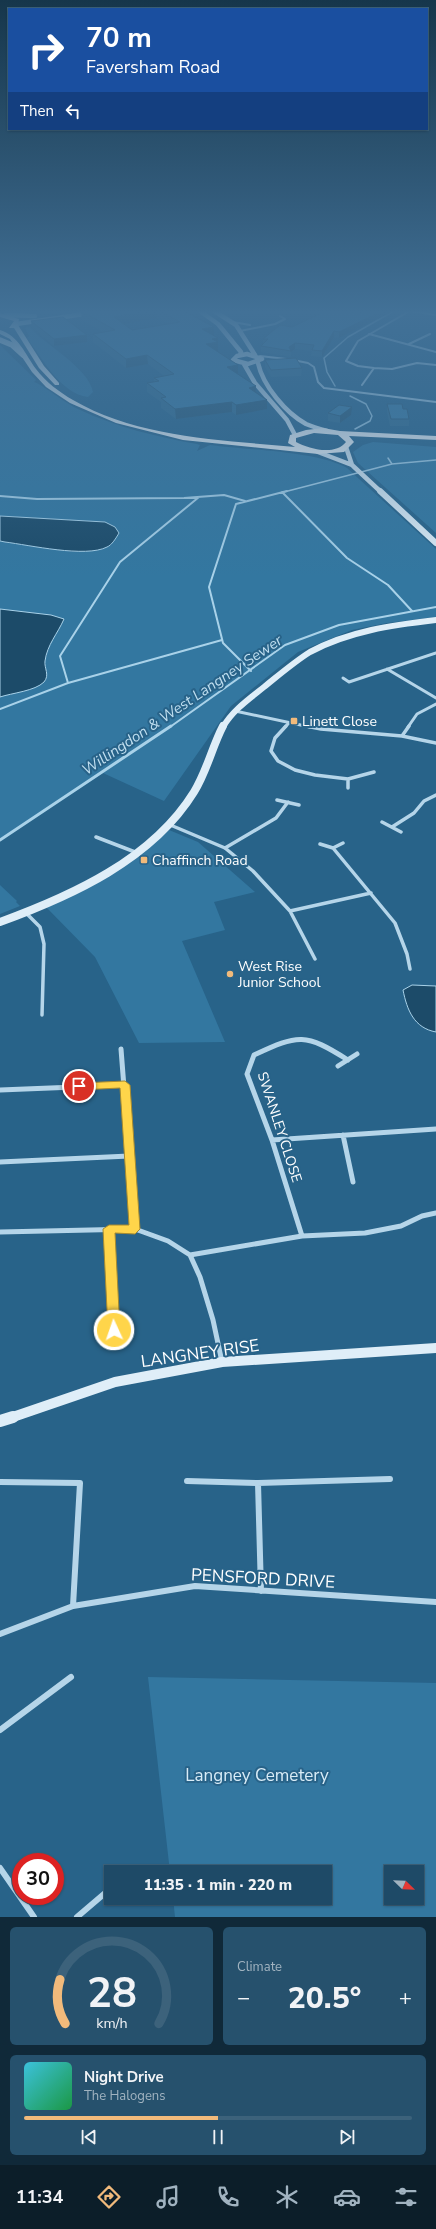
<!DOCTYPE html>
<meta charset="utf-8">
<style>
:root{--surface:#1e4a67;--page:#26516d;--text:#f1f3f6;--muted:#a1b3c0;--line:#3c627b;--accent:#f1ba7b}
body{margin:0;font-family:"Nunito Sans",sans-serif;background:var(--page);color:var(--text);height:100vh;display:flex;flex-direction:column;font-size:15px;white-space:nowrap}
*{box-sizing:border-box;margin:0}
p{font-size:13px;color:var(--muted)}
.icon{flex:none;width:22px;height:22px;fill:none;stroke:currentColor;stroke-width:2;stroke-linecap:round;stroke-linejoin:round}
.map{position:relative;height:1917px;overflow:hidden}
.sheet{display:flex;flex-direction:column;gap:10px;padding:10px;background:#102939;flex:1}
.sheet>*{flex:none}
.banner{position:absolute;left:8px;top:8px;width:420px;height:122px;border-radius:0px;box-shadow:0 1px 3px #0004,0 0 0 1px var(--line);background:#1a4fa0;color:#fff;overflow:hidden}
.needle{width:26px;rotate:113deg}
.controls{position:absolute;left:384px;top:1865px;display:grid;gap:8px}
.controls a{display:grid;place-items:center;width:40px;height:40px;border-radius:0px;background:var(--surface);box-shadow:0 1px 3px #0004,0 0 0 1px var(--line);font-size:20px}
.speed{position:absolute;left:12px;top:1853px;display:flex;gap:8px;font-size:20px;font-weight:700;text-align:center}
.speed>*{display:grid;place-content:center;width:52px;height:52px;border-radius:50%;background:var(--surface);box-shadow:0 1px 3px #0004,0 0 0 1px var(--line);line-height:1}
.speed .limit{border:6px solid #d22;background:#fff;color:#111}
.pin{position:absolute;display:grid;place-items:center;width:34px;height:34px;color:#fff;margin:-17px;border:2px solid #fff;border-radius:50%;box-shadow:0 1px 4px #0007}
.me{position:absolute;width:44px;margin:-22px;rotate:357deg;stroke-linejoin:round;filter:drop-shadow(0 0 3px #0008)}
.turn{display:flex;align-items:center;gap:14px;height:84px;padding:0 12px;font-size:18px}
.turn .icon{width:52px;height:52px;stroke-width:2.5}
.turn b{display:block;font-size:28px;line-height:34px}
.then{display:flex;align-items:center;height:38px;padding:0 12px;background:#0003;gap:8px;font-size:15px}
.big{font-size:30px;font-weight:800;line-height:1.1}
.sheet .tile{flex:1;display:flex;flex-direction:column;justify-content:center;gap:6px;min-width:0;padding:0 14px;border-radius:6px;background:var(--page)}
.sheet .dial{align-items:center;gap:0}
.dial svg{height:104px;overflow:visible;fill:none;stroke:var(--line);stroke-width:7;stroke-linecap:round;text-anchor:middle}
.dial text{fill:var(--text);stroke:none}
.song{display:flex;align-items:center;gap:12px}
.cover{width:48px;height:48px;border-radius:6px;background:linear-gradient(135deg,hsl(190 70% 55%),hsl(140 70% 35%))}
.played{height:4px;border-radius:2px;background:linear-gradient(90deg,var(--accent) 50%,var(--line) 50%)}
.keys{display:flex;justify-content:space-around;direction:ltr}
.heat{display:flex;justify-content:space-between;align-items:center;font-size:22px;direction:ltr}
.sheet .tiles{flex:1;display:grid;gap:10px;grid-template-columns:1fr 1fr}
.tile:last-child{grid-column:span 2}
.trip{position:absolute;left:104px;top:1865px;width:228px;height:40px;border-radius:0px;background:var(--surface);box-shadow:0 1px 3px #0004,0 0 0 1px var(--line);font-weight:800;line-height:40px;text-align:center}
.tab-bar{display:flex;height:64px;justify-content:space-around;align-items:center;background:#0c1e29;color:var(--muted)}
.tab-bar .icon{width:28px;height:28px}
.tab-bar .current{color:var(--accent)}
.tab-bar b{font-size:18px;color:var(--text)}
.map>svg:first-child{display:block}
.green{fill:#3377a0;fill-rule:evenodd}
.water{fill:#1c4b69;stroke:#a9d2e9}
.lines{fill:none;stroke-linecap:round;stroke-linejoin:round}
.stream-far2{stroke:#a9d2e9;stroke-width:1.5}
.stream-far1{stroke:#a9d2e9;stroke-width:2}
.stream{stroke:#a9d2e9;stroke-width:3}
.street-far4{stroke:#b5d5e9;stroke-width:2}
.street-far3{stroke:#b5d5e9;stroke-width:3}
.street-far2{stroke:#b5d5e9;stroke-width:3.5}
.street-far1{stroke:#b5d5e9;stroke-width:5}
.street{stroke:#b5d5e9;stroke-width:6}
.secondary-far4{stroke:#dfeef8;stroke-width:4.5}
.secondary-far3{stroke:#dfeef8;stroke-width:6}
.secondary-far2{stroke:#dfeef8;stroke-width:8}
.secondary-far1{stroke:#dfeef8;stroke-width:10}
.secondary{stroke:#dfeef8;stroke-width:12}
.primary{stroke:#f7fbfe;stroke-width:5.5}
.highway{fill:#fff;fill-rule:evenodd}
.wall{fill:#316b8e;fill-rule:evenodd}
.shaded-wall{fill:#285774}
.building{fill:#397ca5;stroke:#285774;fill-rule:evenodd}
.route{fill:#ffd54a;stroke:#a68a30}
.poi-dot{fill:#f1ba7b;stroke:#286389;stroke-width:1.5}
.labels{text-anchor:middle;stroke-width:4;stroke-linejoin:round;paint-order:stroke}
.poi-label{font-size:14px;fill:#fff;stroke:#286389;text-anchor:start}
.street-label{font-size:14px;fill:#fff;stroke:#286389}
.water-label{font-size:15px;font-style:italic;fill:#c0dff0;stroke:#286389}
.near-street-label{font-size:17px;fill:#fff;stroke:#286389}
.near-park-label{font-size:17px;fill:#d9ecf7;stroke:#286389}
</style>
<div class="map">
<svg width="436" height="1917" viewBox="0 0 436 1917">
<rect width="100%" height="100%" fill="#286389"/>
<path class="green" d="M30,327C46,346 88,367 93,392L88,397C61,394 42,358 27,338L29,336L25,328Z
M0,345L36,380L34,382C40,383 68,405 78,409C116,427 157,437 197,444L200,445L197,451L210,445C246,450 317,451 347,468L436,549V617L387,623L352,630L298,652L231,706L164,801L103,773L0,840V697L36,686L47,676L45,662L50,643L5,609H0V541L74,552L91,551L105,522L0,516Z
M373,442L436,447V533L358,463L353,452L363,445Z
M169,830L198,842L255,892L214,902L225,930L182,941L225,1042L139,1043L95,957L46,907L119,869Z
M0,885L17,901L16,902L20,906L0,914Z
M148,1677L436,1683V1917H175L173,1898H325V1872H170ZM391,1872H417V1898H391Z"/>
<path class="water" d="M0,516L105,522L115,527L119,533C116,538 112,545 107,547C86,558 29,545 5,542L0,541Z
M0,609L51,615L64,619C58,633 47,645 45,661C44,668 50,675 44,682C35,691 12,693 0,697Z
M412,985L436,986V1032C414,1028 407,1010 403,990Z"/>
<g class="lines">
<path class="stream-far2" d="M335,386L327,372L324,358L348,337L394,311L389,310
M350,396L366,404L372,416L370,421L355,429
M388,458L392,464
M284,492L392,464L436,460"/>
<path class="stream-far1" d="M282,492L347,558L388,585L412,611
M0,496L37,499L184,498L224,495L245,501
M251,671L223,643L209,587L236,504L287,491
M68,683L60,656L120,562L199,497
M0,709L68,683L222,640
M170,727L285,645L339,625L436,607"/>
<path class="stream" d="M0,840L171,726"/>
<path class="street-far4" d="M410,311L436,315
M233,322L250,325
M240,331L275,324L285,319L280,316
M369,334L436,352
M409,344L430,334
M260,356L286,359
M293,360L308,363L314,367L318,382L324,388L436,402
M374,368L392,369L417,363L436,365
M362,385L374,368L358,366L346,361L358,341L413,309"/>
<path class="street-far3" d="M387,669L436,698
M343,678L349,682L436,653
M235,711L310,727
M285,727L288,724
M408,727L417,714L436,704"/>
<path class="street-far2" d="M286,726L275,738L271,751L278,761L295,770L315,775L348,779L374,772
M306,726L321,729L402,736L436,743
M402,736L409,726
M348,779V788
M277,800L299,805
M382,822L401,832
M168,824L225,848L253,871L290,911L315,959
M392,827L414,813L424,801L436,795
M96,837L135,852
M320,844L333,848L395,923L407,954L410,969
M225,848L276,818L288,802
M333,848L343,843
M290,911L371,893
M26,913L40,927L44,944L42,1015"/>
<path class="street-far1" d="M121,1049L135,1229
M338,1066L357,1054
M0,1090L125,1085
M343,1135L353,1182
M272,1140L436,1129
M0,1162L129,1156
M109,1229L114,1330
M0,1232L135,1229L168,1241L190,1255L200,1277L213,1320L222,1362
M302,1236L272,1140L247,1074L254,1055C299,1034 305,1033 348,1060
M190,1255L302,1236L365,1233L401,1226L422,1216L436,1213"/>
<path class="street" d="M187,1481L258,1483L390,1479
M0,1482L80,1483L73,1606
M258,1483L261,1591
M0,1634L73,1606L195,1586L436,1602
M0,1730L71,1677
M0,1868L34,1917
M77,1917L111,1888"/>
<path class="secondary-far4" d="M197,309L218,324L241,352L240,355
M211,309L236,325L255,355
M6,315L35,316
M16,324L91,313
M247,354L262,359L248,364L233,360L237,356Z
M258,363C263,386 286,413 306,424C313,427 320,429 327,431
M244,364L255,383L287,420L295,435
M346,447L352,465
M318,452L352,465L381,492"/>
<path class="secondary-far3" d="M380,491L436,543
M223,727C233,710 249,699 264,687C279,675 294,662 310,652C349,631 393,625 436,620"/>
<path class="secondary-far2" d="M0,922C71,896 152,860 194,792C207,771 212,747 223,726"/>
<path class="secondary-far1" d="M10,1418L115,1382L222,1362L436,1348"/>
<path class="secondary" d="M0,1421L13,1417"/>
<path class="primary" d="M0,340L12,345L23,355"/>
<path class="highway" d="M0,313L19,319L18,325L44,366L59,383V385H55L39,368L14,328H9L14,321L0,317Z
M0,330C19,336 25,354 36,369C46,382 59,392 73,400C138,438 223,440 295,447L288,443L290,435L306,430L323,428L340,431L436,436V440L349,436L354,442L344,452L318,454L183,440L116,423L70,403L46,387L32,372L10,339L0,334ZM314,433L338,435L346,442C335,456 309,449 296,442V438Z"/>
</g>
<path class="wall" d="M93,309H193V316L214,327V335L218,342V351H217L238,374L255,392L267,400V409L236,415L232,412L176,419L161,408V402L147,392V383L154,382V378L164,376L148,364L126,368L93,342V334L103,332L82,320L81,311ZM157,318L168,324L132,330L123,324Z
M368,309H391V312L339,338L334,337L322,357L311,356L312,351L295,349L291,352V357L261,352V346L263,344V339L292,327L357,314Z
M31,321L87,342L54,346L32,328Z
M265,360L302,368L301,376L271,377L265,367Z
M387,404L403,409L409,419V426H390L387,412Z
M328,413L351,415L340,423L328,421Z"/>
<path class="shaded-wall" d="M156,309L157,318L114,326V317Z
M189,309H193V316L182,310Z
M386,309H391V312L339,338V332Z
M214,327V336L202,329Z
M334,331V337L322,357V351Z
M87,335V342L54,346V339Z
M218,338V351L206,353V344L212,339Z
M295,343V349L291,352L289,347Z
M147,355L148,364L126,368V359Z
M238,365V374L227,367Z
M256,386L255,396L249,388Z
M267,400V409L236,415V405Z
M232,402V412L176,419L175,409Z
M352,407L351,415L340,423V416Z"/>
<path class="building" d="M93,309H189L182,310L214,327L202,329L218,338L212,339L218,342L206,344L238,365L227,367L256,386L249,388L267,400L236,405L232,402L175,409L161,398L166,397L147,383L159,381L154,378L174,374L147,355L126,359L93,334L115,330L81,311ZM156,309L180,322L132,330L114,317Z
M330,309L357,314L368,309H386L339,332L334,331L322,351L312,350L314,345L295,343L289,347L291,351L261,346L268,339H263L280,325L292,327Z
M63,317L87,335L54,339L31,321Z
M296,358L302,368L271,370L265,360Z
M387,404H402L403,409H407L409,419H391Z
M339,405L352,407L340,416L328,413Z"/>
<linearGradient id="sky" x2="0" y2="1"><stop stop-color="#16364b"/><stop offset="0.54" stop-color="#427197"/><stop offset="1" stop-color="#427197" stop-opacity="0"/></linearGradient>
<rect width="436" height="577" fill="url(#sky)"/>
<path class="route" d="M125,1081L130,1085L140,1229L135,1234L115,1233L120,1330L114,1335L108,1330L103,1229L109,1225H129L120,1088L79,1090L74,1086L79,1083Z"/>
<g class="poi-dot">
<rect x="290" y="717" width="8" height="8" rx="2"/>
<rect x="140" y="856" width="8" height="8" rx="2"/>
<circle cx="230" cy="974" r="4"/>
</g>
<g class="labels">
<g class="poi-label">
<text x="302" y="726">Linett Close</text>
<text x="152" y="865">Chaffinch Road</text>
<text x="238" y="971">West Rise<tspan x="238" dy="16">Junior School</tspan></text>
</g>
<g class="street-label">
<text transform="translate(280 1127) rotate(72)" y="5">SWANLEY CLOSE</text>
</g>
<g class="water-label">
<text transform="translate(182 705) rotate(-34)" y="5">Willingdon &amp; West Langney Sewer</text>
</g>
<g class="near-street-label">
<text transform="translate(200 1353) rotate(-8)" y="6">LANGNEY RISE</text>
<text transform="translate(263 1578) rotate(3)" y="6">PENSFORD DRIVE</text>
</g>
<g class="near-park-label">
<text x="257" y="1781">Langney Cemetery</text>
</g>
</g>
</svg>
<div class="controls">
<a><svg class="needle" viewBox="-14 -14 28 28"><path d="M0-13l5 13h-10z" fill="#e53935"/><path d="M0 13l5-13h-10z" fill="#a1b3c0"/></svg></a>
</div>
<div class="speed"><div class="limit">30</div></div>
<div class="pin" style="left:79px;top:1086px;background:#d93025"><svg class="icon" aria-label="arrive" viewBox="0 0 24 24"><path d="M6 21V4h12l-3 4 3 4H6"/></svg></div>
<svg class="me" style="left:114px;top:1330px" viewBox="-20 -20 40 40"><circle r="17" fill="#ffd54a" stroke="#fff" stroke-width="3"/><path d="M0-11L8 9 0 5-8 9z" fill="#fff"/></svg>
<div class="trip">11:35 · 1 min · 220 m</div>
<div class="banner">
<div class="turn"><svg class="icon" aria-label="right" viewBox="0 0 24 24"><path d="M7 20v-9h11M14 6l5 5-5 5"/></svg><div><b>70 m</b>Faversham Road</div></div>
<div class="then">Then<svg class="icon" aria-label="left" viewBox="0 0 24 24"><path d="M17 20v-9H6M10 6l-5 5 5 5"/></svg></div>
</div>
</div>
<section class="sheet">
<div class="tiles">
<div class="tile dial"><svg viewBox="0 0 100 80">
<path d="M14 69A42 42 0 1 1 86 69"/>
<path d="M14 69A42 42 0 0 1 10 35" stroke="#f1ba7b"/>
<text x="50" y="56" font-size="32" font-weight="700">28</text>
<text x="50" y="72" font-size="11">km/h</text>
</svg></div>
<div class="tile"><p>Climate</p>
<div class="heat"><a>−</a><b class="big">20.5°</b><a>+</a></div>
</div>
<div class="tile">
<div class="song"><i class="cover"></i><div><b>Night Drive</b><p>The Halogens</p></div></div>
<div class="played"></div>
<div class="keys"><svg class="icon" aria-label="previous" viewBox="0 0 24 24"><path d="M18 5L8 12l10 7zM5 5v14"/></svg><svg class="icon" aria-label="pause" viewBox="0 0 24 24"><path d="M8 5v14M16 5v14"/></svg><svg class="icon" aria-label="next" viewBox="0 0 24 24"><path d="M6 5l10 7-10 7zM19 5v14"/></svg></div>
</div>
</div>
</section>
<nav class="tab-bar">
<b>11:34</b>
<svg class="icon current" aria-label="directions" viewBox="0 0 24 24"><path d="M12 3l9 9-9 9-9-9zM9 14v-3h6M13 9l2 2-2 2"/></svg>
<svg class="icon" aria-label="music" viewBox="0 0 24 24"><path d="M9 18V5l10-2v13"/><circle cx="6" cy="18" r="3"/><circle cx="16" cy="16" r="3"/></svg>
<svg class="icon" aria-label="phone" viewBox="0 0 24 24"><path d="M5 4h4l2 5-3 2q2 4 5 5l2-3 5 2v4C11 20 4 13 5 4z"/></svg>
<svg class="icon" aria-label="climate" viewBox="0 0 24 24"><path d="M12 3v18M4 7l16 10M4 17L20 7"/></svg>
<svg class="icon" aria-label="car" viewBox="0 0 24 24"><path d="M5 17H2v-5l4-1 3-4h7l3 4 3 1v5h-3M9 17h6M6 11h13"/><circle cx="7" cy="17" r="2"/><circle cx="17" cy="17" r="2"/></svg>
<svg class="icon" aria-label="filters" viewBox="0 0 24 24"><path d="M4 7h16M4 17h16"/><circle cx="9" cy="7" r="2"/><circle cx="15" cy="17" r="2"/></svg>
</nav>
